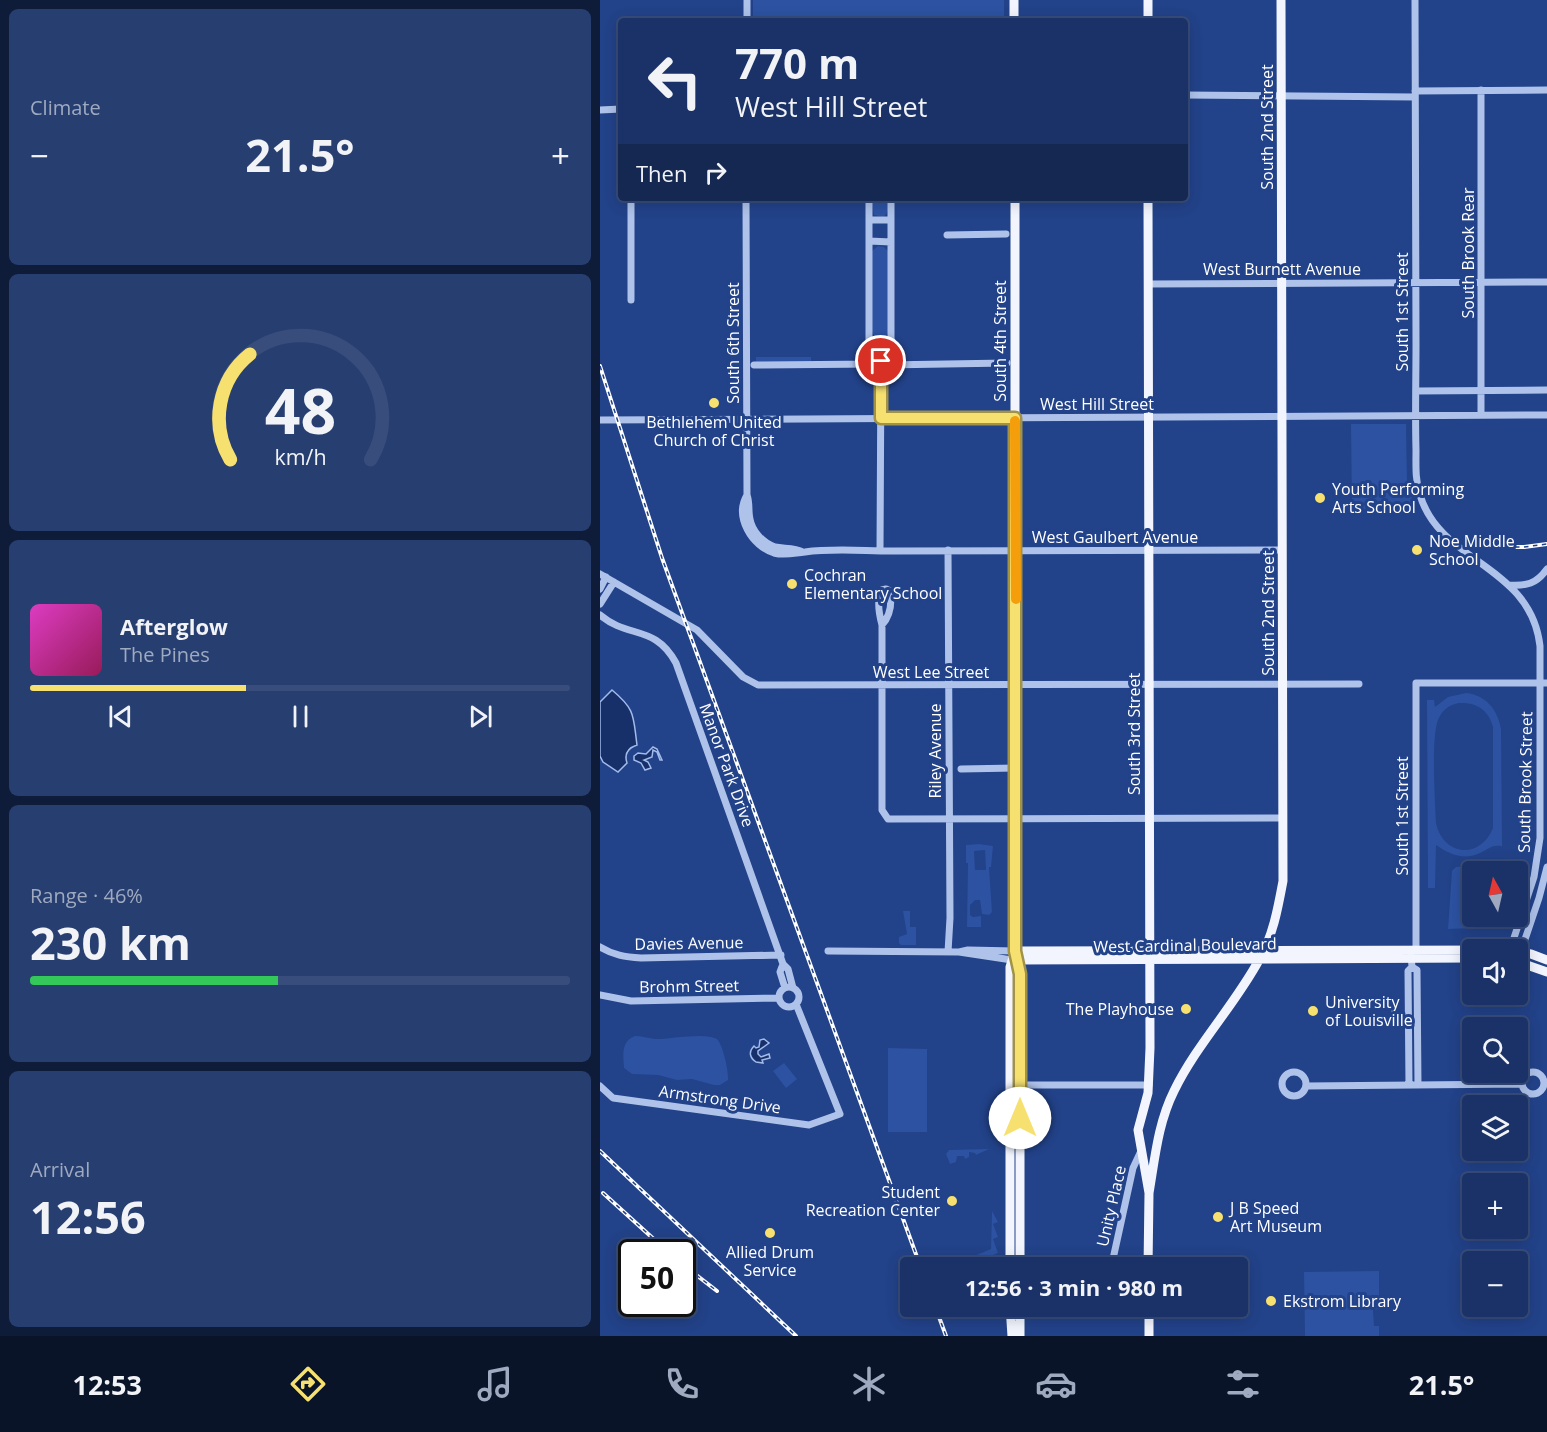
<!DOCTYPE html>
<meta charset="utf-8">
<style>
:root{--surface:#1a3267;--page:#273e70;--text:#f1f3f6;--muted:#9faac0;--line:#384d7b;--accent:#f6e070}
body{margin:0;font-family:"Open Sans",sans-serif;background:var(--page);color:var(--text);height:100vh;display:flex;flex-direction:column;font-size:22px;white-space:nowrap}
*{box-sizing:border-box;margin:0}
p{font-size:20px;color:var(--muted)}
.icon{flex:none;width:33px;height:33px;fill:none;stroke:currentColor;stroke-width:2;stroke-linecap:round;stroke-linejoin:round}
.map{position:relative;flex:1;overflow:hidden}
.details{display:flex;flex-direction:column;gap:9px;padding:9px;background:#0e1c39;width:600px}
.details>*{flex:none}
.top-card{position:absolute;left:18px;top:18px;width:570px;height:183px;border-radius:6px;box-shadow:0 3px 15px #0003,0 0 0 2px var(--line);background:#1a3267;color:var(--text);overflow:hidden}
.needle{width:39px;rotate:352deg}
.tools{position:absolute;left:862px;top:861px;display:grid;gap:12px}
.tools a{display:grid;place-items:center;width:66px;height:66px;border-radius:6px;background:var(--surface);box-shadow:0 3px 15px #0003,0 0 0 2px var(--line);font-size:30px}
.speed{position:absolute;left:18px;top:1239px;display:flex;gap:12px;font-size:30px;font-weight:700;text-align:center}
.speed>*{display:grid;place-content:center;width:78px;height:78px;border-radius:50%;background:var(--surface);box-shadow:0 3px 15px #0003,0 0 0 2px var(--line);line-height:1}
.speed .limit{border:3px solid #111;border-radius:9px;background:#fff;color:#111}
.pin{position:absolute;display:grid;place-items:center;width:51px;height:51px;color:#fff;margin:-26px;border:3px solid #fff;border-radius:50%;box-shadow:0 2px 6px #0007}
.me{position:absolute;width:66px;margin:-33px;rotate:0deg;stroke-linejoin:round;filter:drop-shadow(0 0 4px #0008)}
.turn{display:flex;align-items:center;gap:21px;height:126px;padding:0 18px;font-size:27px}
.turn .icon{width:78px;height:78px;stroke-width:2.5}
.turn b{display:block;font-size:42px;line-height:51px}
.then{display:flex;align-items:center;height:57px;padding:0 18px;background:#0003;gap:12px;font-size:22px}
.big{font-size:45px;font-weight:700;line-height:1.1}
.details .card{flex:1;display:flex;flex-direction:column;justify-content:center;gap:9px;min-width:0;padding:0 21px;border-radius:9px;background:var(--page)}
.details .dial{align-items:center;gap:0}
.dial svg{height:156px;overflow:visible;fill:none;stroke:var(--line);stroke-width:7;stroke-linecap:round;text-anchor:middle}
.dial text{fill:var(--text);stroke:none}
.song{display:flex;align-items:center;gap:18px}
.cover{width:72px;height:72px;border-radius:9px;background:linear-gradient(135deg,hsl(310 70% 55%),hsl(330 70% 35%))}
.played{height:6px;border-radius:3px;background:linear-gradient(90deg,var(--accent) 40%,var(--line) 40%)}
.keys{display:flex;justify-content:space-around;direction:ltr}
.heat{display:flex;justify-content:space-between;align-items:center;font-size:33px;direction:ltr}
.charge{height:9px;border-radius:4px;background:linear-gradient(90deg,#34c759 46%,var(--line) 0)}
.trip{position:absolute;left:300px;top:1257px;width:348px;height:60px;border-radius:6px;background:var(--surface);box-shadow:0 3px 15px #0003,0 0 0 2px var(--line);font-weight:700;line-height:60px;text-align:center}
.tab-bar{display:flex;height:96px;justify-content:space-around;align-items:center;background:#0a1429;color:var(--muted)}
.tab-bar .icon{width:42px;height:42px}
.tab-bar .on{color:var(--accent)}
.tab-bar b{font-size:27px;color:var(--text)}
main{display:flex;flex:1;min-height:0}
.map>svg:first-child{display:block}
.green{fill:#2c52a1;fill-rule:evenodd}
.water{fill:#173069;stroke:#a2bbeb;stroke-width:1.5}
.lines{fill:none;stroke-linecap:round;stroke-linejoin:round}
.minor{stroke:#aec2ea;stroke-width:7}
.major{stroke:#f2f5fe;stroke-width:9}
.rail-casing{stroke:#fff;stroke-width:4}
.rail{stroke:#224289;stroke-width:1.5;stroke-dasharray:4.5;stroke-linecap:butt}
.route-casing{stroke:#a09249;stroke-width:15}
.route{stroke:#f6e070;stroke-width:10}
.slow{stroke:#f59e0b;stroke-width:10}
.poi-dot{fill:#f6e070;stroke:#224289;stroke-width:2}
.labels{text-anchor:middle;stroke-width:6;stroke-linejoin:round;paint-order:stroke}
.street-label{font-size:16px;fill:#fff;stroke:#224289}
.poi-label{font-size:16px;fill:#fff;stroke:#224289;text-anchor:start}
</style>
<main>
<section class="details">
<div class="card"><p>Climate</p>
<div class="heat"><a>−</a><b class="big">21.5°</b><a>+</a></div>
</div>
<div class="card dial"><svg viewBox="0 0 100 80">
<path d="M14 69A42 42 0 1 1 86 69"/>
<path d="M14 69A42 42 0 0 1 24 15" stroke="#f6e070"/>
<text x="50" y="56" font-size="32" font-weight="700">48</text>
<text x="50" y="72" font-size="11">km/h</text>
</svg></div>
<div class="card">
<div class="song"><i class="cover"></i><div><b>Afterglow</b><p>The Pines</p></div></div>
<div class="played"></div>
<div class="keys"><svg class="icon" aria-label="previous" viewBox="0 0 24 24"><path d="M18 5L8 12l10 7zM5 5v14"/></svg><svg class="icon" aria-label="pause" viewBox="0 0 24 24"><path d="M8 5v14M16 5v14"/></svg><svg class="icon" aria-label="next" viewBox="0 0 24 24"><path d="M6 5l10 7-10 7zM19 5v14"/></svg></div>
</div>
<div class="card"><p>Range · 46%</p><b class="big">230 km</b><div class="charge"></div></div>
<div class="card"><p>Arrival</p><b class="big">12:56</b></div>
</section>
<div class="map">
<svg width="947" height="1336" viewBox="0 0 947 1336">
<rect width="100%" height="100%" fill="#224289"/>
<path class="green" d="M153,0H404V21H153Z
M271,198H288C288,205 290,213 283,217L274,215Z
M278,246L284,247L288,251L289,332L284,338H275L272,331V251Z
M156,357H211V364H156Z
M751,424H806L807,481L815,509L812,512L752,513Z
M866,693C886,695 898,710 901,729L902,846C890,845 890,849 880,853C864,861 849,854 836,845L835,888H828L827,700H834L835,707L848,697ZM859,703C876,702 889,710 893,727V828C880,860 843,856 836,823C835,800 831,738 838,720C842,710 849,705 859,703Z
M379,844L393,846L391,867H389L392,912L389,915L382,914L380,900H375L370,905V915L373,917L381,916V927H367L368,863H366V845ZM385,850L386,870H375L374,851Z
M915,861V871L873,872V916L894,917L871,928L848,929L852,871L856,867Z
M303,911H310V927H316V945H301L299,943V937L307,934Z
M35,1036C42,1036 48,1038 55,1039C70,1039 104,1032 117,1039C123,1045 129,1072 128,1080L120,1085H114L92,1079L77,1080L58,1075L32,1074L24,1068C23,1055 21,1041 35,1036Z
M288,1048L327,1049V1132H288Z
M184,1063L197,1079L186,1088L173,1071Z
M389,1149L376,1155L375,1153L369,1152V1157L365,1159L364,1156H357L356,1162L350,1164L346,1154L349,1150Z
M392,1211L398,1222L393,1224L398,1237L393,1239L398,1253L374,1263L375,1267H369L367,1259L391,1249Z
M779,1271V1309L773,1310L774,1326H779V1336H705L704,1272Z"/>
<path class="water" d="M12,690C36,710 33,716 37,745C28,748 24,754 27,763L18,772L3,762L0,756V702Z
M53,747L57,749L62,760H60L57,752L53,750L52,757L44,760L48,762L51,768L45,770L41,763L34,760V756L38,753L46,754Z
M164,1039L169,1043L158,1051V1054L161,1057L169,1054L170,1058L162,1060L163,1063L156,1062C150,1058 148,1052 154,1046L156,1048L159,1047L160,1040Z"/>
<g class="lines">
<path class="minor" d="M147,0V21
M815,0C815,115 816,230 816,345C816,380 815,415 816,450C816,465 815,480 820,495C840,563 931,565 940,646V838L934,877L910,950
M815,91L947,90
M585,95L814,97
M0,110L21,109
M31,198V300
M146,198L147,495C150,503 148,511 150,519C152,531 163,543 175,547C184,549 194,547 203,552
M269,198V355C274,361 282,362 289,359L291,355V198
M269,220H291
M347,235L406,234
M269,241L291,242
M548,284L947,282
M270,341H292
M154,365L276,364
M285,365L407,363
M816,391L947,390
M881,415V90
M0,420L947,415
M147,495C134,517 152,546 174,553C185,556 194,553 205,552C233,548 263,551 292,551C422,551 552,551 682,550
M348,550L350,918L348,952
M280,551L281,361
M0,574L97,630L143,677L158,685L759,684
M909,585C927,586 936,584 947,569
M0,589L6,577
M0,604L14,582
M0,615C28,639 55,624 76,663L183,964
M282,625C279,614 276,600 282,590L286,589L290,591C292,603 290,616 282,625V810L288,819L683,818
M361,769L416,768
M0,947C13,955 25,957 41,958L181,955
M816,949V683H947
M228,951L359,952
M919,957L939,898L947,867
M412,960L359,952L368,950L415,951
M812,967L817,970L818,1085
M179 997a10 10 0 1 1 20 0a10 10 0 1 1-20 0Z
M185,988L180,972L183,964L188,969L193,988
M0,995L31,1001L179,998
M922 1083a11 11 0 1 1 22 0a11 11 0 1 1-22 0Z
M682 1084a12 12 0 1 1 24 0a12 12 0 1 1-24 0Z
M416,1085H549
M809,1085L808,971L812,967L811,955
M0,1086L13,1098L209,1125L240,1114L196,1004
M706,1086L922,1084
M511,1268L533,1168L541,1151"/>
<path class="major" d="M414,0V21
M548,0V21
M415,198V951L420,974V1268
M548,198L550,1048L548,1093L538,1130L549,1193L548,1268
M415,951L904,950
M918,952L931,954L947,960
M414,960L873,958
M918,962L947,972
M549,1193C555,1158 558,1123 574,1091C597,1044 634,1006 659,960C673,936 678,908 683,881L681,0
M410,1268V967L414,954
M410,1306L412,1336
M549,1306V1336
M420,1336V1306"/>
<defs>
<path id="rail" d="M0,366L62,558L321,1268
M888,547H924L947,544
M0,1151L196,1336
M3,1193L68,1252
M82,1264L117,1291
M335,1306L346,1336"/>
</defs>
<use href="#rail" class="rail-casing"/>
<use href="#rail" class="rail"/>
</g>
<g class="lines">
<defs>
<path id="route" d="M281,361V418H415V951L420,974V1118"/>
</defs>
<use href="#route" class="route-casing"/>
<use href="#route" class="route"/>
<path class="slow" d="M415,421L416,599"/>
</g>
<g class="poi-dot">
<circle cx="114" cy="403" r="6"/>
<circle cx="720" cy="498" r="6"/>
<circle cx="817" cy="550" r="6"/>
<circle cx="192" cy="584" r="6"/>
<circle cx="586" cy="1009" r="6"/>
<circle cx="713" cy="1011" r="6"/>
<circle cx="352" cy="1201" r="6"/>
<circle cx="618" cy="1217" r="6"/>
<circle cx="170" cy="1233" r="6"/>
<circle cx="671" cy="1301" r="6"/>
</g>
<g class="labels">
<g class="street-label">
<text transform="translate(667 127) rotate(-90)" y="6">South 2nd Street</text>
<text transform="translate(868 253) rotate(-90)" y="6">South Brook Rear</text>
<text x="682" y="275">West Burnett Avenue</text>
<text transform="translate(802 312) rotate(-90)" y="6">South 1st Street</text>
<text transform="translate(400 341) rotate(-90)" y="6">South 4th Street</text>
<text transform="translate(133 343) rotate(-90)" y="6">South 6th Street</text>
<text x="497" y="410">West Hill Street</text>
<text x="515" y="543">West Gaulbert Avenue</text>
<text transform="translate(668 613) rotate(-90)" y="6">South 2nd Street</text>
<text x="331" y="678">West Lee Street</text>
<text transform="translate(534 734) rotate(-90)" y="6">South 3rd Street</text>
<text transform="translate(335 751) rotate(-90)" y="6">Riley Avenue</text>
<text transform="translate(127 765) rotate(70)" y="6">Manor Park Drive</text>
<text transform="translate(925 782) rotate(-89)" y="6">South Brook Street</text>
<text transform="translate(802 816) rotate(-90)" y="6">South 1st Street</text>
<text transform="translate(89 943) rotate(-1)" y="6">Davies Avenue</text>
<text transform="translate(585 945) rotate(-1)" y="6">West Cardinal Boulevard</text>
<text transform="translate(89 986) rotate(-1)" y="6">Brohm Street</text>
<text transform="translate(120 1099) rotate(8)" y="6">Armstrong Drive</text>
<text transform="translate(511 1206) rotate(-77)" y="6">Unity Place</text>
</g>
<g class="poi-label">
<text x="114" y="428" text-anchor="middle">Bethlehem United<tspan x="114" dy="18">Church of Christ</tspan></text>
<text x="732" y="495">Youth Performing<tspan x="732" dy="18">Arts School</tspan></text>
<text x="829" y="547">Noe Middle<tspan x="829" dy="18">School</tspan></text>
<text x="204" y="581">Cochran<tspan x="204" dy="18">Elementary School</tspan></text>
<text x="725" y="1008">University<tspan x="725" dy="18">of Louisville</tspan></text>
<text x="574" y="1015" text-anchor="end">The Playhouse</text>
<text x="340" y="1198" text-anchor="end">Student<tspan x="340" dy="18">Recreation Center</tspan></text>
<text x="630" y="1214">J B Speed<tspan x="630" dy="18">Art Museum</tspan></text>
<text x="170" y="1258" text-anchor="middle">Allied Drum<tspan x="170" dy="18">Service</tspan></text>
<text x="683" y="1307">Ekstrom Library</text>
</g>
</g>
</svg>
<div class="tools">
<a><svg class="needle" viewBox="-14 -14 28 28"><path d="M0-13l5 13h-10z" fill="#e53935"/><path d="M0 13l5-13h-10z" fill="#9faac0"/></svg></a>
<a><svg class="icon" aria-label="sound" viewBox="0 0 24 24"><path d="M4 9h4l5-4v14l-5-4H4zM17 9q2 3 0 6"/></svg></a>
<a><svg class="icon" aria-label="search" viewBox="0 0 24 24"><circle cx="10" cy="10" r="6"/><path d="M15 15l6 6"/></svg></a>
<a><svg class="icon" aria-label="layers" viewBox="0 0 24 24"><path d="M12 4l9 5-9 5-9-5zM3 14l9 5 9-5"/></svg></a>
<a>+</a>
<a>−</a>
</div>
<div class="speed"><div class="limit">50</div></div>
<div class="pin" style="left:281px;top:361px;background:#d93025"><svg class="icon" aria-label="arrive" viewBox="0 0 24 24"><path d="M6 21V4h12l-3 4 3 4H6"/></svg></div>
<svg class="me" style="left:420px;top:1118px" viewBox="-20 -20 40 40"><circle r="19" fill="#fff"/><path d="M0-13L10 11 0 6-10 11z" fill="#f6e070"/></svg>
<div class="trip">12:56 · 3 min · 980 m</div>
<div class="top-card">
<div class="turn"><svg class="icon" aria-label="left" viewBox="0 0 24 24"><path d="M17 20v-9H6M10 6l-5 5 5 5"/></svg><div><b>770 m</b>West Hill Street</div></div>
<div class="then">Then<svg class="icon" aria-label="right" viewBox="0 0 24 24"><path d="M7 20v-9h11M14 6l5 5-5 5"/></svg></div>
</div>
</div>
</main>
<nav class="tab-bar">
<b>12:53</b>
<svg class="icon on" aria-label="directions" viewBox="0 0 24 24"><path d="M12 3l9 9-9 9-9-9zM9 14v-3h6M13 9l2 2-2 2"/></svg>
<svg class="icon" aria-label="music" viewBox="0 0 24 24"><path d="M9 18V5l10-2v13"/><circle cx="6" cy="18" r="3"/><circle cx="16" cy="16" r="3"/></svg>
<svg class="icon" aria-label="phone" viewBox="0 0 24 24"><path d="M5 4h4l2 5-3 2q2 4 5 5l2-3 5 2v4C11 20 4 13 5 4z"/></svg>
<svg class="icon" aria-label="climate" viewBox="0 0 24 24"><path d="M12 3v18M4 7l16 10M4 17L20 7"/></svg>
<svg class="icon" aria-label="car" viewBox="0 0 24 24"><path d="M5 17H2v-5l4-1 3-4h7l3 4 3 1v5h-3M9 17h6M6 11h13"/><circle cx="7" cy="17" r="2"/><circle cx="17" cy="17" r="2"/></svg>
<svg class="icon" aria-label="filters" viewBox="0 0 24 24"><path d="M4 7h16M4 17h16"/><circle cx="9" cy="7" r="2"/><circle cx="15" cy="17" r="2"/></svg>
<b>21.5°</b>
</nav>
